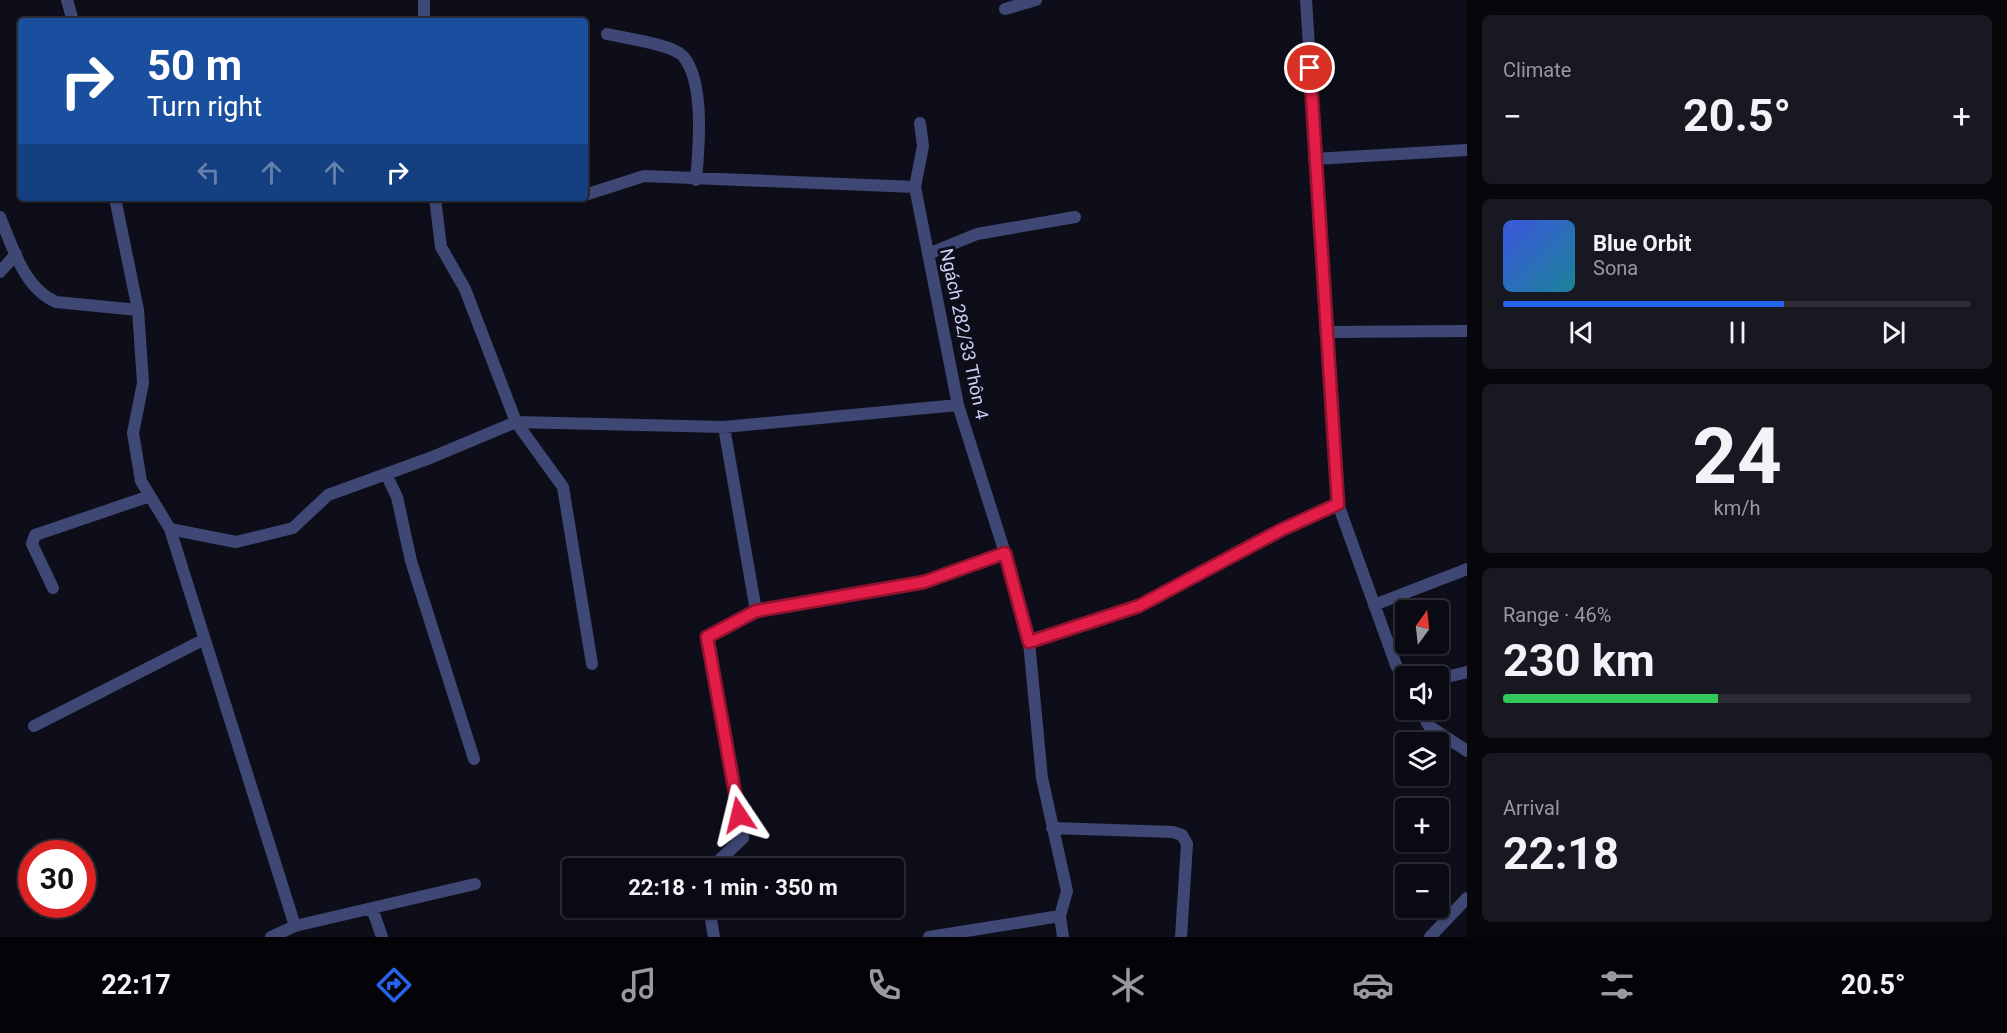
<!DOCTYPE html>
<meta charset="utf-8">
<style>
:root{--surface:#0a0a14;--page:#181822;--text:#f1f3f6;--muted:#999aa0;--line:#2a2b34;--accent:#2563eb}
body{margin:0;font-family:Roboto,sans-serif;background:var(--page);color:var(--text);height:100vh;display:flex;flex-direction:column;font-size:22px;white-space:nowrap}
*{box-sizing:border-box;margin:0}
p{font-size:20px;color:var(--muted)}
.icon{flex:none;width:33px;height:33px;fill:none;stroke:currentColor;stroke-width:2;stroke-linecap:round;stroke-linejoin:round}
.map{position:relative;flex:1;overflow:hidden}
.sheet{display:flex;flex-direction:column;gap:15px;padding:15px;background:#06060b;width:540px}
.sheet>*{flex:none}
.hud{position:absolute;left:18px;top:18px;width:570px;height:183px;border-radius:6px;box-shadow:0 2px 4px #0004,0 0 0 2px var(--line);background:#1a4fa0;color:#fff;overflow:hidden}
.needle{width:39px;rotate:15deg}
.buttons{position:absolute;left:1395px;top:600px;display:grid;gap:12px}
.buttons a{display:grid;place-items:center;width:54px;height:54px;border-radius:6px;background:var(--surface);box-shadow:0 2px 4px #0004,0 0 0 2px var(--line);font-size:30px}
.speed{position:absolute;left:18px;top:840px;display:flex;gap:12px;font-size:30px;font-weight:700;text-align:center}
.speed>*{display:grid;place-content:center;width:78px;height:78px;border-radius:50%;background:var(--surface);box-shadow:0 2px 4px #0004,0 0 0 2px var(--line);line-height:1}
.speed .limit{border:9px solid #d22;background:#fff;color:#111}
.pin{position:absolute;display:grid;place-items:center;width:51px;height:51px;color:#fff;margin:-26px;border:3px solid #fff;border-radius:50%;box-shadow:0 2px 6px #0007}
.me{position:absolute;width:66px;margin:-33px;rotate:350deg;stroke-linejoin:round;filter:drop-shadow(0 0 4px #0008)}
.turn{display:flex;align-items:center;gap:21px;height:126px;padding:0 30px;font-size:27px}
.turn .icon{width:78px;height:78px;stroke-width:2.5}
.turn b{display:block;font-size:42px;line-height:51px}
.lanes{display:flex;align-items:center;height:57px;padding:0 30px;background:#0003;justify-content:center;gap:30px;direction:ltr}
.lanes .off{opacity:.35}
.big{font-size:45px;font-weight:700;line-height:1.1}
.sheet .widget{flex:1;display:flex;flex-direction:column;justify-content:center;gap:9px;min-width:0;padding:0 21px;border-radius:9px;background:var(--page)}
.sheet .dial{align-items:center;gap:0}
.dial b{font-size:78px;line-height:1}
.song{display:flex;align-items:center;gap:18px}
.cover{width:72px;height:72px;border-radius:9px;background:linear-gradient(135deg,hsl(230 70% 55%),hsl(190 70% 35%))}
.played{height:6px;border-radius:3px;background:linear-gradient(90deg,var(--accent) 60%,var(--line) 60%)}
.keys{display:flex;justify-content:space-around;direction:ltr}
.heat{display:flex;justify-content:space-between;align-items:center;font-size:33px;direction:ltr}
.charge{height:9px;border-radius:4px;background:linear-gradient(90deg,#34c759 46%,var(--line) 0)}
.trip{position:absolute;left:562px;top:858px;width:342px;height:60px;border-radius:6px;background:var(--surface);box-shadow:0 2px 4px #0004,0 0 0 2px var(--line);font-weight:700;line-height:60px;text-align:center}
.menu{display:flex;height:96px;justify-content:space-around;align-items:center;background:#040408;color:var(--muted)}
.menu .icon{width:42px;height:42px}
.menu .on{color:var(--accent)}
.menu b{font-size:27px;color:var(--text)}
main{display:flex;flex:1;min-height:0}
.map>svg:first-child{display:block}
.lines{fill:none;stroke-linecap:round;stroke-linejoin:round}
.street{stroke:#3f4874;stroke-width:12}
.route-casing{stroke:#92132f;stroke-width:15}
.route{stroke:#e11d48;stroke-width:10}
.labels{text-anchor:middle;stroke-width:6;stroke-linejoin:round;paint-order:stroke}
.street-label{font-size:18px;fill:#ced2f8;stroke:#0e0e1b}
</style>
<main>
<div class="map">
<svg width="1467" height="937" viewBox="0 0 1467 937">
<rect width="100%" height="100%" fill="#0e0e1b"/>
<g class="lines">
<path class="street" d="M67,0L73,21
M424,0V21
M1306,0L1338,504L1396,665L1406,683
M1005,9L1036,0
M607,34C624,38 672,44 683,56C705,82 699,148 696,180
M920,123L923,146L915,187L958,405L1005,553L1029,642L1042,778L1067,891L1060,916L1063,937
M1314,159L1467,150
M585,195L644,176L915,187
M115,198L138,310L143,383L133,433L141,481L170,529L295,926
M435,198L441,247L465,289L516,422L724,427L958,405
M0,217C13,248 24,288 56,302L138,310
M928,254L977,234L1075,217
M0,272L16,254
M1327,332L1467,331
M386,474L397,497L411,561L474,759
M170,529L236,542L293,528L328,495L430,458L516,422L563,487L592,664
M53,588L32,544L35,535L150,496
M1374,605L1467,569
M756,611L924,582L1005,553
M1029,642L1139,606L1281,530L1338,504
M1438,679L1467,672
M1420,710L1429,726L1467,751
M34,726L203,640
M1052,828L1173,832L1182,835L1187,844L1181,937
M711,868L743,838L707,637L756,611L724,427
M372,908L382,937
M709,908L714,937
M271,937L295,926L475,884
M929,937L1060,916
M1430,937L1467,898"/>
</g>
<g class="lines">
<defs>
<path id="route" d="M739,815L707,637L756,611L924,582L1005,553L1029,642L1139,606L1281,530L1338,504L1310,68"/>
</defs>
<use href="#route" class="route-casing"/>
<use href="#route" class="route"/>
</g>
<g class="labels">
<g class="street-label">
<text transform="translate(964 334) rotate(78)" y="6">Ngách 282/33 Thôn 4</text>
</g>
</g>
</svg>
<div class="buttons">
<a><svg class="needle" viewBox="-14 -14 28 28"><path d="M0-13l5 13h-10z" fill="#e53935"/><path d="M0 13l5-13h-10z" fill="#999aa0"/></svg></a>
<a><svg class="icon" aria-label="sound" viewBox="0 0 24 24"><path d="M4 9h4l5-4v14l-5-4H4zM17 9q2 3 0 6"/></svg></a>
<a><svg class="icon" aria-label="layers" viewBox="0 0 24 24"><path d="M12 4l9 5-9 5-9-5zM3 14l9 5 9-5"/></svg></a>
<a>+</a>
<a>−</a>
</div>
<div class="speed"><div class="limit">30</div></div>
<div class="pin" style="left:1310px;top:68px;background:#d93025"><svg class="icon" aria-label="arrive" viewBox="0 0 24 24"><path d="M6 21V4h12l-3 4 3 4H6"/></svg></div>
<svg class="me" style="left:739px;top:815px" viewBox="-20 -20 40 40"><path d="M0-17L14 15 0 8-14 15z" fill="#e11d48" stroke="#fff" stroke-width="4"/></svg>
<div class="trip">22:18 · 1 min · 350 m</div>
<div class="hud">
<div class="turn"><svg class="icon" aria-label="right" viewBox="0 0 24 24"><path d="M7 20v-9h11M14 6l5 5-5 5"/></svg><div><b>50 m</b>Turn right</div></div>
<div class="lanes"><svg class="icon off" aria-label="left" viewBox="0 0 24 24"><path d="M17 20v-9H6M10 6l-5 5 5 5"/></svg><svg class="icon off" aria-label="ahead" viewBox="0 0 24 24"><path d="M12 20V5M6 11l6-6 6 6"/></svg><svg class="icon off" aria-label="ahead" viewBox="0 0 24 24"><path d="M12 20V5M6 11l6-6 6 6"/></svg><svg class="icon" aria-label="right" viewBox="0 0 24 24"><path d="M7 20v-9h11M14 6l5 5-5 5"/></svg></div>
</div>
</div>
<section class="sheet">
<div class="widget"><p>Climate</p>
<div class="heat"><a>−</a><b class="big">20.5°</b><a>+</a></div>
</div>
<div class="widget">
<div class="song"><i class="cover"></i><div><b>Blue Orbit</b><p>Sona</p></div></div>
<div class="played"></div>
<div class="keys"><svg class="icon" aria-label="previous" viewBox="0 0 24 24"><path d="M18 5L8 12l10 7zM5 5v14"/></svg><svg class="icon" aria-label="pause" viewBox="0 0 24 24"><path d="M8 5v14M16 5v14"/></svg><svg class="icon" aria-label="next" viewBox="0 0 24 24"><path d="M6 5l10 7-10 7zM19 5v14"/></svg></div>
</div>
<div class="widget dial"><b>24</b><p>km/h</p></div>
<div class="widget"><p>Range · 46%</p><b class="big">230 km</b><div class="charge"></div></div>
<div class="widget"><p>Arrival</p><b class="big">22:18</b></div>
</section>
</main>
<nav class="menu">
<b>22:17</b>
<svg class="icon on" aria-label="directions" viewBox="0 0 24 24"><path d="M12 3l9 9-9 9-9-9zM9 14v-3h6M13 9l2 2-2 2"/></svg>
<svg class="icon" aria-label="music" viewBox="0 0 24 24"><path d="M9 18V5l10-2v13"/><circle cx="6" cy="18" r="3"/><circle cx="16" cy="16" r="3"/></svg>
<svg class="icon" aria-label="phone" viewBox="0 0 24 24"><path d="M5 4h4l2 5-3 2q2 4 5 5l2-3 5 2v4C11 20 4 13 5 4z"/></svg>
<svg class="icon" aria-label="climate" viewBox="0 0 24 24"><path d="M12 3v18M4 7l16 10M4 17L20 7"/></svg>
<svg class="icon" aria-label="car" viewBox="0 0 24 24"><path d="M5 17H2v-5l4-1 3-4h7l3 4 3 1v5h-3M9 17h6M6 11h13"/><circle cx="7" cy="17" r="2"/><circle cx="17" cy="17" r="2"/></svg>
<svg class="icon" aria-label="filters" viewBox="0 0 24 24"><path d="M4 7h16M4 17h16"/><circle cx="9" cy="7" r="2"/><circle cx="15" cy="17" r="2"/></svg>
<b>20.5°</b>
</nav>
